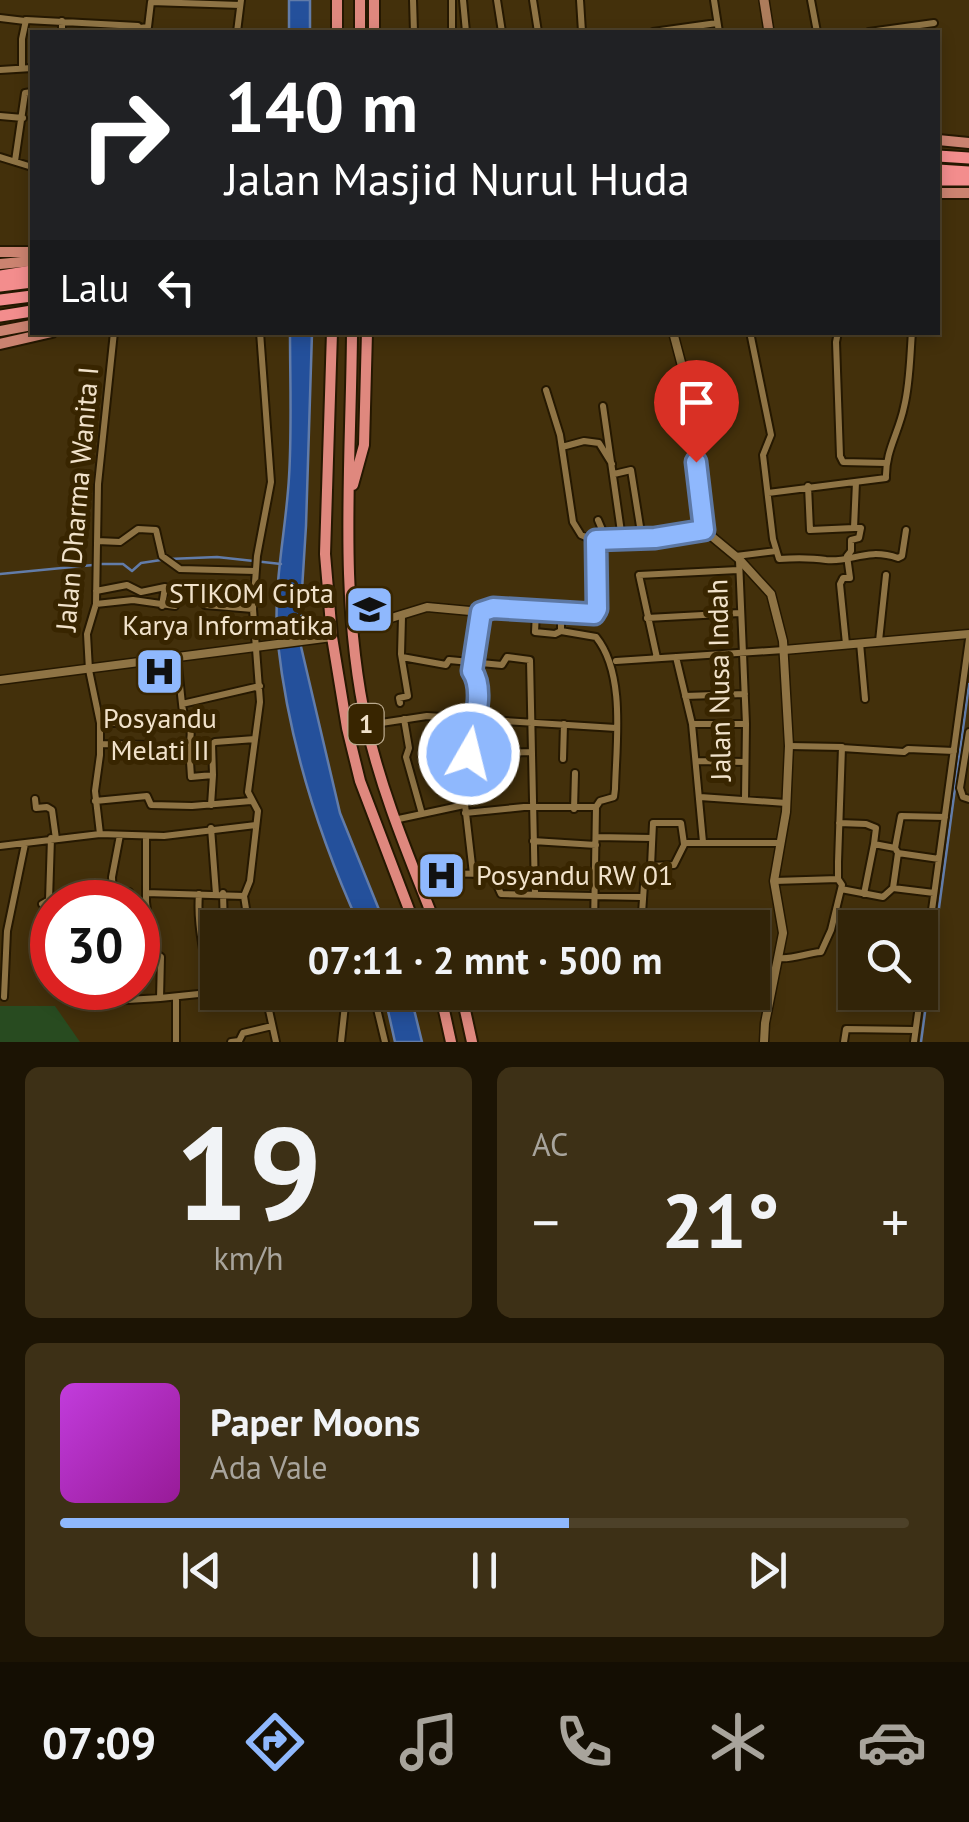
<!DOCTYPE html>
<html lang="id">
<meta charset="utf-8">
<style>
:root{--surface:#322408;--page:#3d3016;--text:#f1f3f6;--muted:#a8a49c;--line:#4d4129;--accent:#8fb8fd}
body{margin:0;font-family:"PT Sans",sans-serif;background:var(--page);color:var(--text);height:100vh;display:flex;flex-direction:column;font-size:38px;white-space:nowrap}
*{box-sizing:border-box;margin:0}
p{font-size:32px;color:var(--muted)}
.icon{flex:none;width:55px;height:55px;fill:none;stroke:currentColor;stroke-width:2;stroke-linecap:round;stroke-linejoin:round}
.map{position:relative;height:1042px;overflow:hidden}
.details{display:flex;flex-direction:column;gap:25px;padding:25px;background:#1c1404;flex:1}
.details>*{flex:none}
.guide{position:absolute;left:30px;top:30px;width:910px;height:305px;border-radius:0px;box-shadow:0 5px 15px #0003,0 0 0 2px var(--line);background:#202124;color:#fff;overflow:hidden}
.tools{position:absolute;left:838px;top:910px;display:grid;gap:20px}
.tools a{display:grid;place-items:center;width:100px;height:100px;border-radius:0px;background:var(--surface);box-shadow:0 5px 15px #0003,0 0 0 2px var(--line);font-size:50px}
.speed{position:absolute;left:30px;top:880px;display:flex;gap:20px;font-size:50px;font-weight:700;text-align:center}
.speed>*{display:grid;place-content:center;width:130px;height:130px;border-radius:50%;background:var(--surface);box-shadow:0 5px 15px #0003,0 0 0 2px var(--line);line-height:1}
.speed .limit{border:15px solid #d22;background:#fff;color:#111}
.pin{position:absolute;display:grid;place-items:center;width:85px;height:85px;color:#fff;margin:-102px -42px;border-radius:50% 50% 50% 0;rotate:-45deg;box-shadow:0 0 10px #0007}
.pin .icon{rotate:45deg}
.me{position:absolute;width:110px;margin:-55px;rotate:8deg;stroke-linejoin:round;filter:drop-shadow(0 0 8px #0008)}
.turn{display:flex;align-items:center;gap:35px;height:210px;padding:0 30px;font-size:45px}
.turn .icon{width:130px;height:130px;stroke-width:2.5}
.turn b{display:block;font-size:70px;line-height:85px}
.then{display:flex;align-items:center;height:95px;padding:0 30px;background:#0003;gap:20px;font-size:38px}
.big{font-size:75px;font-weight:700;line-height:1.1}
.details .widget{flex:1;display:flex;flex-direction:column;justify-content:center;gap:15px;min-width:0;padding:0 35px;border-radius:15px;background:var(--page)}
.details .dial{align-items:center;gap:0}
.dial b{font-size:130px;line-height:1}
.song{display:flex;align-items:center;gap:30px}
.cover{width:120px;height:120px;border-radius:15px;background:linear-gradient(135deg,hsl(290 70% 55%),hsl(300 70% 35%))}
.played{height:10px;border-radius:5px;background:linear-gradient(90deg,var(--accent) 60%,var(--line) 60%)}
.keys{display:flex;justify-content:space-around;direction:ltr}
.heat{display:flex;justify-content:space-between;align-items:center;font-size:55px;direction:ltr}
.details .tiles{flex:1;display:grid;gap:25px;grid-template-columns:1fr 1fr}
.widget:last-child{grid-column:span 2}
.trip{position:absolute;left:200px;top:910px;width:570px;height:100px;border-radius:0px;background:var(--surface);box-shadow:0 5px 15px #0003,0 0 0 2px var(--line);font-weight:700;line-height:100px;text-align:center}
.tabs{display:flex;height:160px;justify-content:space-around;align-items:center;background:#140e03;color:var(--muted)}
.tabs .icon{width:70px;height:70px}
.tabs .on{color:var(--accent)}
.tabs b{font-size:45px;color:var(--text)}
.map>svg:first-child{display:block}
.green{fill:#284b20}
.water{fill:#24509b;stroke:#627ca9;stroke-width:2.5}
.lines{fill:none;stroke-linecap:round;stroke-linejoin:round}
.stream{stroke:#627ca9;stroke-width:2.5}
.minor-casing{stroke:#251801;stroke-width:10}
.tertiary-casing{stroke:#251801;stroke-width:11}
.secondary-casing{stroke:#251801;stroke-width:12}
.primary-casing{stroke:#251801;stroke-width:14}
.trunk-casing{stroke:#251801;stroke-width:14}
.motorway-casing{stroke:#251801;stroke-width:15}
.minor{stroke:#8f7445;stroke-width:6}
.tertiary{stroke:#8f7445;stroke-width:8}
.secondary{stroke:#ad7c5b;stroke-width:9}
.primary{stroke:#cb8370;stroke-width:10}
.trunk{stroke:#df887e;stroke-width:10}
.motorway{stroke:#f38d8d;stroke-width:11}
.route-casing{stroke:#5d78a4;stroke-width:25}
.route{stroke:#8fb8fd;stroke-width:18}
.labels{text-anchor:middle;stroke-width:10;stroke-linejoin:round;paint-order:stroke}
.shield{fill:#382500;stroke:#baa98d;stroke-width:2.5}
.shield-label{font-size:25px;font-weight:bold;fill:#f1e2ca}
.street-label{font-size:28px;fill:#f1e2ca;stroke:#382500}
.poi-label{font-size:28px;fill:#f1e2ca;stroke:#382500;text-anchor:end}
</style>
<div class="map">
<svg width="969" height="1042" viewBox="0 0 969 1042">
<rect width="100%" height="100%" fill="#43300b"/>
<path class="green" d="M0,1006H55L80,1042H0Z"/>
<path class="water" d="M289,0H310V32H289Z
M290,333H312L306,526L299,638L340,813L386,927H360C319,837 289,744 278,644C272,589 286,532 289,477C292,429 290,380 290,333Z
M384,993H410L422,1042H395Z"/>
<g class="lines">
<path class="stream" d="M169,559L217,557L281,564
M101,564H123L132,571L141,563L161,560
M0,574L93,565
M921,1042L969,684"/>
<defs>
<path id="minor" d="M413,0L414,32
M452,0V32
M463,0L466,32
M497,0L502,32
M533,0L538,32
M580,0L582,32
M714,0L719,32
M811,0L817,32
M0,18L25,21
M140,28L148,27L151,2L240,5
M62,32V21
M237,32L241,0
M653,32L717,23
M869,32L934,23
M22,68V39L26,20L138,26L139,32
M0,70L32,68
M0,116L23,118
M0,157L32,167
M15,161L25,93L32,92
M750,332L771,435L763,455L773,539L779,559C796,558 812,558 826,560C851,563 866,547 898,558L902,556L906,530
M838,332L836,342L840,456L843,462L886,463
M546,390L560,435L573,522L581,535L595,541
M603,406L622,539
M562,447L584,441L599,443L612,464
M614,474L631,470L642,539
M808,486L810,530L854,528
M768,493L886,478C885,452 899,432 904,407C910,383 910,357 912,332
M598,520L606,539
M97,541L120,542L138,529L156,530L162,556L180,569L255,571
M736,556L776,551
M739,560L746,724L745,799
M96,591L127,585L141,592L165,587L162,606
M96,604L133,600L175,606
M205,605L253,609
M536,612L535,632L555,634L561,631L596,637C626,674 616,744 615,789L614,797L600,801L596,807L594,927L584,928
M647,618L740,613
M561,631V613
M879,641L886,575
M860,643L865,699
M846,644L840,584L843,578H850L847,556L851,551V540L859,538L861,528H854L856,482
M177,657L182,704L260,686
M402,657L446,665L449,660L502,665L507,657L530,660L535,894
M676,657L692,724L703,842
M657,658L639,575L738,570
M616,661L784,650
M685,696L745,694
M400,703L399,698L408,696L401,654L402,617
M404,719L409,748L406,757L422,814
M100,723H117L130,716
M692,724H746
M368,725L427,716L616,728
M969,732L960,788L963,797L969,799
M101,744L150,745L151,749L189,746C195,723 183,722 182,704
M189,746L191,777L213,775L212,744L215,742L255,739
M842,748L904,752L908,749L954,751
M469,754L531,752
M563,759L564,724
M696,761L745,762
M700,797L786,803
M35,799L36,808L47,807L52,810L56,839
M95,801L147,796L151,805L192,806L251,801
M211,805L213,775
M574,809L575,773
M465,813L524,807H596
M394,820L464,805
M839,823L866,824L876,828L874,844L895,848L898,853L939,859
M211,828L216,894
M100,834L95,791L100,755V723L89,670L87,634L96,604L98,484L114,332
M146,837V893
M596,837L652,838
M533,841L596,845
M0,846L100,834L164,836L256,825
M895,848L901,816L945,817
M651,866L653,823H681L684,844
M415,873L492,874L501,894L641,897
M473,874L463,787L468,785C469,759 484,688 472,671L481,612
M496,877H514
M774,881L838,879
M893,888L898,853
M841,889L883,897L893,888L934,893
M113,891L129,892L130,901L146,902V893L244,896
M223,893L224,928
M199,894C196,929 207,959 209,994
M864,894L874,844
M113,902L112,877L120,835
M146,902L152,951L161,957L160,998L218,992
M42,904L49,900L51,838
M594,924L641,921
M249,928L244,896L250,881L258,811L248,792L260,702L253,609L257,556L271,482L260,332
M292,928L345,918L349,928
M641,928L645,870L651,866L674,865L685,843H779
M778,958C792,960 806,953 821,952L831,930L842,885L838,879V862L842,747L789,746
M265,992L276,1042
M373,992L385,1042
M4,997L7,931L25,844
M176,998V1042
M111,1001L160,998
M231,1042L239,1041L243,1033L272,1026
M341,1042L345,1005L342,992
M844,1042L846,1029L915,1030
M914,1042L969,639"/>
<path id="tertiary" d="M673,332L688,389L704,530L739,559L771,594L783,641L789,746L786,812L774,881L783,933L765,1023L764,1042
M352,630L427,607L481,612L493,608L594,614L597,609L596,540L655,538L704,530
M784,650L969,634
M0,680L332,637"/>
<path id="secondary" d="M764,0L769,32"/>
<path id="primary" d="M938,140L969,143
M938,193H969
M0,252H32
M0,264L32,261
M0,331L32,325
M0,344L52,332"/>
<path id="trunk" d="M337,32V0
M360,32V0
M374,32V0
M332,332L325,554L332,637L347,728L360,781L416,928
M352,332C351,465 338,597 367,727C383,797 411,861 437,928
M353,485L364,445L367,332
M440,992L451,1042
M461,992L472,1042"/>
<path id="motorway" d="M938,156L969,158
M938,170L969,172
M938,180H969
M0,276L32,271
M0,286L32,282
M0,300L32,296
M0,316L32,311"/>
</defs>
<use href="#minor" class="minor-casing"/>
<use href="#tertiary" class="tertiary-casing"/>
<use href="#secondary" class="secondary-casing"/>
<use href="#primary" class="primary-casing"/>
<use href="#trunk" class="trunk-casing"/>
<use href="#motorway" class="motorway-casing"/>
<use href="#minor" class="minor"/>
<use href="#tertiary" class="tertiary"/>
<use href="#secondary" class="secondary"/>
<use href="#primary" class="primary"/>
<use href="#trunk" class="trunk"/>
<use href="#motorway" class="motorway"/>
</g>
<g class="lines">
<defs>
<path id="route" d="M469,754C472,730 486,691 472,671L481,612L493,608L594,614L597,609L596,540L655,538L704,530L696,462"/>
</defs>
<use href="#route" class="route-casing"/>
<use href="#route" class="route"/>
</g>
<defs>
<symbol id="university-square" viewBox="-11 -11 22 22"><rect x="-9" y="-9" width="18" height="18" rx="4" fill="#8fb8fd" stroke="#382500"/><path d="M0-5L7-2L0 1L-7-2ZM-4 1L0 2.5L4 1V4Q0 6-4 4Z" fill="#111"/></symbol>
<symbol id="hospital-square" viewBox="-11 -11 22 22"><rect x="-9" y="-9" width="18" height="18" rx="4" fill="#8fb8fd" stroke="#382500"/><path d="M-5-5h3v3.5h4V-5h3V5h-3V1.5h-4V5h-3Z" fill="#111"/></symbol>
</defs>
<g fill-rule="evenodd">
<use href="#university-square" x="342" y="582" width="55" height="55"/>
<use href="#hospital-square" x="132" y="644" width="55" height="55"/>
<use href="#hospital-square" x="414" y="848" width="55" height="55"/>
</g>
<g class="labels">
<rect class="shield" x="348.5" y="704" width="35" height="40" rx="8"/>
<g class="shield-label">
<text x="366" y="733">1</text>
</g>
<g class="street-label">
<text transform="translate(77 499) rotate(-85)" y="10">Jalan Dharma Wanita I</text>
<text transform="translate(719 680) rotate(-91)" y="10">Jalan Nusa Indah</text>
</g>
<g class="poi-label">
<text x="334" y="603">STIKOM Cipta<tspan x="334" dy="32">Karya Informatika</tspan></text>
<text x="160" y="728" text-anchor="middle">Posyandu<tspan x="160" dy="32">Melati II</tspan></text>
<text x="476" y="885" text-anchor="start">Posyandu RW 01</text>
</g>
</g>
</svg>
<div class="tools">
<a><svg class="icon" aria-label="search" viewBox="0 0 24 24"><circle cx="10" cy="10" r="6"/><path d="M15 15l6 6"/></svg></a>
</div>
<div class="speed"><div class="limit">30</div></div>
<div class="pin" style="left:696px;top:462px;background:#d93025"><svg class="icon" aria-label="arrive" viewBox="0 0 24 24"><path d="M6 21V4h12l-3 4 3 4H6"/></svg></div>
<svg class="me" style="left:469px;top:754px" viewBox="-20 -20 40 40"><circle r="17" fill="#8fb8fd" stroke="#fff" stroke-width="3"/><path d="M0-11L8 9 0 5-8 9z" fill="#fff"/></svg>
<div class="trip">07:11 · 2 mnt · 500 m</div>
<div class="guide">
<div class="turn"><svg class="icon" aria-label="right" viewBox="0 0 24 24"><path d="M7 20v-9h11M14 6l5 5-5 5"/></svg><div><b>140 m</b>Jalan Masjid Nurul Huda</div></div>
<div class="then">Lalu<svg class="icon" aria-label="left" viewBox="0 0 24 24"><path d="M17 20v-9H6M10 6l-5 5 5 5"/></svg></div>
</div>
</div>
<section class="details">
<div class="tiles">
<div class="widget dial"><b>19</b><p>km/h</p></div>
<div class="widget"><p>AC</p>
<div class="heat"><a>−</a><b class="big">21°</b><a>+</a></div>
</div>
<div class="widget">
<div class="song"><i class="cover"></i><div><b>Paper Moons</b><p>Ada Vale</p></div></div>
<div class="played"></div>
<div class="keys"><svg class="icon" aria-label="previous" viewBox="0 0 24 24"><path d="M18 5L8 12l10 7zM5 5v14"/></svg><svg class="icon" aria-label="pause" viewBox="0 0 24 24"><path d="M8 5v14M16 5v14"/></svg><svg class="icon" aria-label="next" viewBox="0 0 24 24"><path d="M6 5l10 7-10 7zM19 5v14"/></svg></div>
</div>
</div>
</section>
<nav class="tabs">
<b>07:09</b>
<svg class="icon on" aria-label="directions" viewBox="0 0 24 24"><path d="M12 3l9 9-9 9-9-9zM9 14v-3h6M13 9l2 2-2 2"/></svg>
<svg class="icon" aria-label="music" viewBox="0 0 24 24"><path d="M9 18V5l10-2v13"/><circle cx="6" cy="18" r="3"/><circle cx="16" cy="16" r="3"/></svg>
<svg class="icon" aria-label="phone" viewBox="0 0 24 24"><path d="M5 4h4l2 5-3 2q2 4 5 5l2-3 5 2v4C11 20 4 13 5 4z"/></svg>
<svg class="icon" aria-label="climate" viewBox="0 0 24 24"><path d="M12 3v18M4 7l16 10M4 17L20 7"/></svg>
<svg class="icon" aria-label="car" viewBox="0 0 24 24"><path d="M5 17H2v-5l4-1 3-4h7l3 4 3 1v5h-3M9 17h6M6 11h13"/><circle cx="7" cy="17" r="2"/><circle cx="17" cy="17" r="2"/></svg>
</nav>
